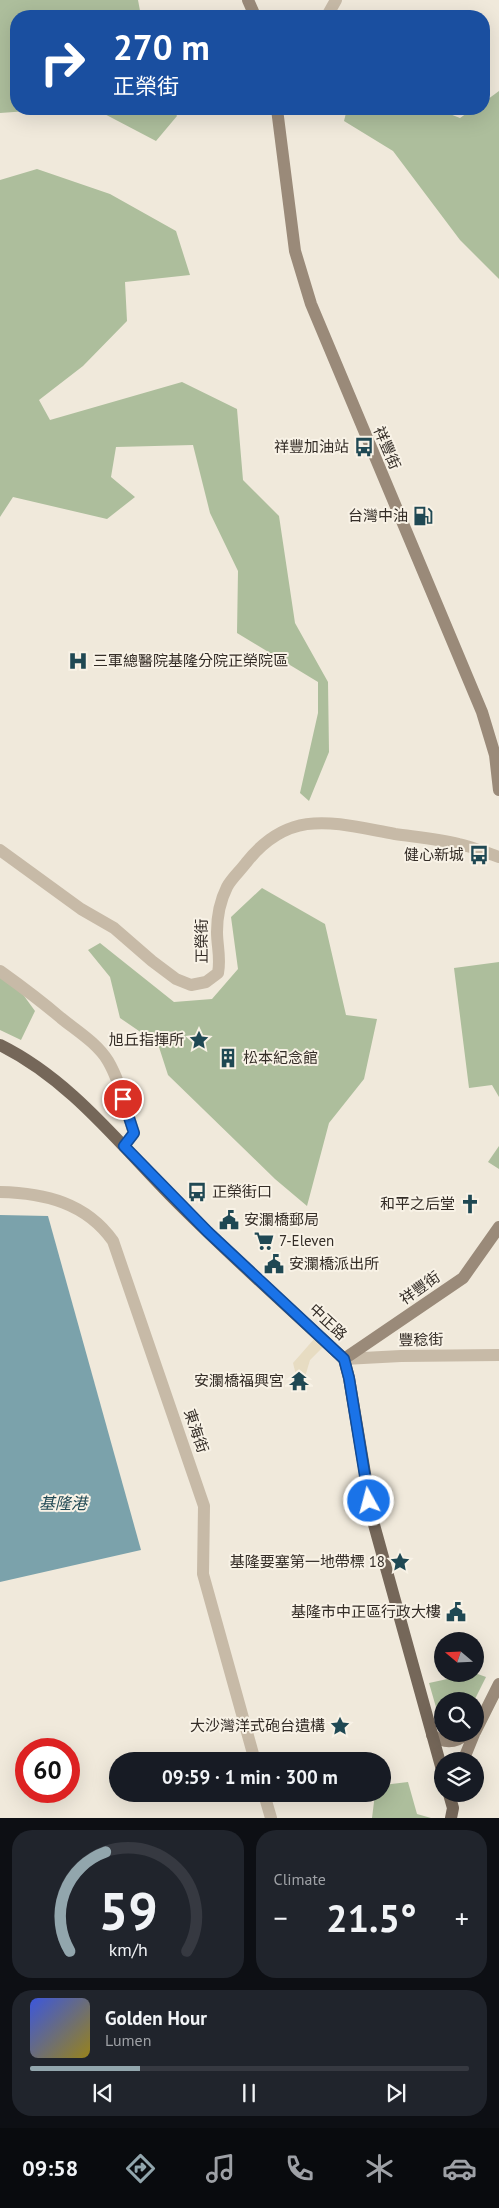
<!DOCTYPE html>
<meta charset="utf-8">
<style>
:root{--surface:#171b24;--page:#20242c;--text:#f1f3f6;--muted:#9ea1a6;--line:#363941;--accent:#92a6ad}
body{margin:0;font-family:"PT Sans","Noto Sans TC",sans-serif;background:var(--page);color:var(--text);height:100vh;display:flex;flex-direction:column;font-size:19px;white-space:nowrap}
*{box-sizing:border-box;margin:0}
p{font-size:16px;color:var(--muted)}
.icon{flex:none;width:28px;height:28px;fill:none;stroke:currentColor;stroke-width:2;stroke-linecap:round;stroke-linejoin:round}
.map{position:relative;height:1818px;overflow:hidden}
.sheet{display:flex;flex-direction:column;gap:12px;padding:12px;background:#0d0f14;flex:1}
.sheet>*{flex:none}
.hud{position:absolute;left:10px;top:10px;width:480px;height:105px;border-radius:20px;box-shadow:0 5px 20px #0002;background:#1a4fa0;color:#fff;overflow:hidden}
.needle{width:32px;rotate:289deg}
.controls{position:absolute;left:434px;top:1632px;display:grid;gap:10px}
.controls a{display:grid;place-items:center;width:50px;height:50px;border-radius:50%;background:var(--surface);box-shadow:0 5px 20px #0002;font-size:25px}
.speed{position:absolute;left:15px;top:1738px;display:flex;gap:10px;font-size:25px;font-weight:700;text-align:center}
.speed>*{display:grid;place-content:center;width:65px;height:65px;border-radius:50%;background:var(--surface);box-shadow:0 5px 20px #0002;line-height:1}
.speed .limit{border:8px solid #d22;background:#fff;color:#111}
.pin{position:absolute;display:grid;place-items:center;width:42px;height:42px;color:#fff;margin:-21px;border:2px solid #fff;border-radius:50%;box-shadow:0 1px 5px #0007}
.me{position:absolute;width:55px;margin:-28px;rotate:353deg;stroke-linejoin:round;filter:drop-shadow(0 0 4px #0008)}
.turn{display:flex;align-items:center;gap:18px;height:105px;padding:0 20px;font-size:22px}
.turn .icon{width:65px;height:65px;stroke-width:2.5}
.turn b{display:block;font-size:35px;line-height:42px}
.big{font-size:38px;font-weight:700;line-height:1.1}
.sheet .tile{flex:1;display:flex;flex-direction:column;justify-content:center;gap:8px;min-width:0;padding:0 18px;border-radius:20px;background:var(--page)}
.sheet .dial{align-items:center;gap:0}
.dial svg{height:130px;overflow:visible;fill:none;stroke:var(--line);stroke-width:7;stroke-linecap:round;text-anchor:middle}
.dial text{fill:var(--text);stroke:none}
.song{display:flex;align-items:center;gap:15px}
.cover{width:60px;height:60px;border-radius:8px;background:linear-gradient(135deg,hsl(230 70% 55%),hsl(50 70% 35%))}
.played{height:5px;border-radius:2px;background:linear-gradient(90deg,var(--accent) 25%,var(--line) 25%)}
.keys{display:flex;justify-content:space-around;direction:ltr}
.heat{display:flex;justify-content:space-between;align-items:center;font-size:28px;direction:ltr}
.sheet .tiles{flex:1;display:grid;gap:12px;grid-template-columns:1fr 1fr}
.tile:last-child{grid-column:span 2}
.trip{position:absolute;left:109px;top:1752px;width:282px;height:50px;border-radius:25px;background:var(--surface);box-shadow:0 5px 20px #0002;font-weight:700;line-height:50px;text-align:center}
.tab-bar{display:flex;height:80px;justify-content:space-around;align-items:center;background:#090b0e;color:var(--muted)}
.tab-bar .icon{width:35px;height:35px}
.tab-bar .selected{color:var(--accent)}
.tab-bar b{font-size:22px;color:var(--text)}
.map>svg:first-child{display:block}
.green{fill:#adbe9c}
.plaza{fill:#e7dcc2}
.water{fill:#7ba2ab}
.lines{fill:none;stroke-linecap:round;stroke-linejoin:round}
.street{stroke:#c7baa7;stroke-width:12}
.secondary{stroke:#9a8a79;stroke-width:12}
.primary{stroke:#756759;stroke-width:12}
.route-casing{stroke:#114b97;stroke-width:12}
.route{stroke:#1a73e8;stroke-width:9}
.labels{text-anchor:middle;stroke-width:4;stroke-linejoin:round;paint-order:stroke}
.poi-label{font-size:15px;fill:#342d27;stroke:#f8f2e6;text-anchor:end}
.street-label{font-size:15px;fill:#342d27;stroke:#f8f2e6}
.water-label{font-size:16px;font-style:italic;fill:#1f4853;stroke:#f8f2e6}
</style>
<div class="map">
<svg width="499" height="1818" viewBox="0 0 499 1818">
<rect width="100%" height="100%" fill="#f0e9db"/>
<path class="green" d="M0,0H138L141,16H16V109H56L0,113Z
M499,91V279L460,240L393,151L344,121L347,109H437L460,118L473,109H484V102Z
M95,109H173L177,116L156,141Z
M37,169L110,194L176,231L190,275L125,282L127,321L83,366L39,400L50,420L182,382L237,409L243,480L279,516L295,623L328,682L329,752L309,801L300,793L318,713V682L237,633L238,571L210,513L193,445L116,447L111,477L135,497L107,519L13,497L0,517V180Z
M262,888L325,924L346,1015L377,1019L364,1079L329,1123L307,1206L275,1179L168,1075L158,1044L120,1018L110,977L88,950L100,943L174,1002L212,999L238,969L231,917Z
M499,962V1097L492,1085L469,1088L454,968Z
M0,977L19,989L35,1011L21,1040L0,1030Z
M499,1146V1169L488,1162Z
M475,1673L486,1677L474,1701H442V1728L429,1683Z
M408,1782L417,1814L431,1818H372L375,1794H382L383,1785Z"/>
<path class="plaza" d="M315,1338L323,1347L310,1360L305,1377L296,1375L293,1363Z"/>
<path class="water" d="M0,1215L48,1216L141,1550L0,1582Z"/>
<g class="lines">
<path class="street" d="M327,16L336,0
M0,850L81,909L114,928L152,961L176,979L191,985L206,982L218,973C221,958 217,946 217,932C217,917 220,901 227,887C231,879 240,871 246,863C290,807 334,823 395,834C416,837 438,839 459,844C473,847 486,853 499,857
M0,971C21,986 41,1001 61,1018C77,1031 97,1043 108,1061C121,1083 126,1110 134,1133L124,1146
M0,1192C45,1193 86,1203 113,1241L204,1506L203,1574L255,1761
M344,1359L401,1356L499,1355
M264,1794L271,1818"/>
<path class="secondary" d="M248,0L255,16
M277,109L295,251L311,304L482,712L495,755L499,790
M344,1359L463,1278L499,1227
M475,1732L499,1684
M432,1735C443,1743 455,1744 466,1734
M463,1761L474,1734"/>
<path class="primary" d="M0,1045C69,1079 117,1141 170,1195C226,1252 286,1305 344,1359L349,1378L373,1521L442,1770
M449,1794L453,1808L451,1818"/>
</g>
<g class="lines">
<defs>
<path id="route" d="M123,1099L134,1133L124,1146L208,1232L344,1359L349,1378L369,1501"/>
</defs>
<use href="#route" class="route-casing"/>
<use href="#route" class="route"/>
</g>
<defs>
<symbol id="bus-bare" viewBox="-9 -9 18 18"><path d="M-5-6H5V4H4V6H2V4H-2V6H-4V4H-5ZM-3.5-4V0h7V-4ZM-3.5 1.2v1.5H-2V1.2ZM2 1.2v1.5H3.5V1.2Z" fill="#1f4853" stroke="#f8f2e6" stroke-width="2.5" paint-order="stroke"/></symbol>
<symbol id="fuel-bare" viewBox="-9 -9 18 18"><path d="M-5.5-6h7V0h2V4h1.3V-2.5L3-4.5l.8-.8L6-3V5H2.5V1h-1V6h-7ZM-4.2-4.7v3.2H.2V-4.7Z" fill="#1f4853" stroke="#f8f2e6" stroke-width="2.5" paint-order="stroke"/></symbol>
<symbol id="hospital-bare" viewBox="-9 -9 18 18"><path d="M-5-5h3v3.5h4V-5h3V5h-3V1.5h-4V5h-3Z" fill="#1f4853" stroke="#f8f2e6" stroke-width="2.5" paint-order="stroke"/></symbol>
<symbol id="sight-bare" viewBox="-9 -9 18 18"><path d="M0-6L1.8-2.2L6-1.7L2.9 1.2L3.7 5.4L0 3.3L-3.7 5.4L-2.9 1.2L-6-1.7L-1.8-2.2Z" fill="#1f4853" stroke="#f8f2e6" stroke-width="2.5" paint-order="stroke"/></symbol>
<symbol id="building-bare" viewBox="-9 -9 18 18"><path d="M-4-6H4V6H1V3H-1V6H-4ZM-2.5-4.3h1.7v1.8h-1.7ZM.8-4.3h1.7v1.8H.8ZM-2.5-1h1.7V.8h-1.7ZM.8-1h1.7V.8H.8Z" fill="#1f4853" stroke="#f8f2e6" stroke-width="2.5" paint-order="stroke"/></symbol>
<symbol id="church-bare" viewBox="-9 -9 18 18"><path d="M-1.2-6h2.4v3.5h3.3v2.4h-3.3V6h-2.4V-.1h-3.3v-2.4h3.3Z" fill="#1f4853" stroke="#f8f2e6" stroke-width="2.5" paint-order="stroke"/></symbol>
<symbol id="civic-bare" viewBox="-9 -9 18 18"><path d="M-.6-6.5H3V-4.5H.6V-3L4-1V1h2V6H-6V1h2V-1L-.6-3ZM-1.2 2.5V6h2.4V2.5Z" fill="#1f4853" stroke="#f8f2e6" stroke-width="2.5" paint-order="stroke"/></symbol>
<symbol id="supermarket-bare" viewBox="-9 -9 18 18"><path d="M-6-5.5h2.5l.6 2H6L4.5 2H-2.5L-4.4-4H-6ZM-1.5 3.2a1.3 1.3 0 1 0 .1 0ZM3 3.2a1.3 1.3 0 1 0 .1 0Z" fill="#1f4853" stroke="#f8f2e6" stroke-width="2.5" paint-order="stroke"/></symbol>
<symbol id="temple-bare" viewBox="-9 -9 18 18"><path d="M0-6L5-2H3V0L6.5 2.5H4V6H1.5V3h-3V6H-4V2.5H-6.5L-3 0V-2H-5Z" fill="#1f4853" stroke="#f8f2e6" stroke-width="2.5" paint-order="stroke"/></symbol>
</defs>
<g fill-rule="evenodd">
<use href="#bus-bare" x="350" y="433" width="28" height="28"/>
<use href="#fuel-bare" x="409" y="502" width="28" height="28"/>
<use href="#hospital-bare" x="64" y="647" width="28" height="28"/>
<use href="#bus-bare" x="465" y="841" width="28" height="28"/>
<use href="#sight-bare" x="185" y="1026" width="28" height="28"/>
<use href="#building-bare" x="214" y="1044" width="28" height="28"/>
<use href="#bus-bare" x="183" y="1178" width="28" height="28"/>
<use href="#church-bare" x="456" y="1190" width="28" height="28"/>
<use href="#civic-bare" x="215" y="1206" width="28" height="28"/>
<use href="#supermarket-bare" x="250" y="1227" width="28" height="28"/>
<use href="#civic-bare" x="260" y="1250" width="28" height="28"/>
<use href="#temple-bare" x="285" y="1367" width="28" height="28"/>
<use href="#sight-bare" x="386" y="1548" width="28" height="28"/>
<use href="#civic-bare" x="442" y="1598" width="28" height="28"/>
<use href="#sight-bare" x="326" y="1712" width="28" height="28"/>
</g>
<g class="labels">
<g class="poi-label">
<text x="349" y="452">祥豐加油站</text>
<text x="408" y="521">台灣中油</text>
<text x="93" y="666" text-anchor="start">三軍總醫院基隆分院正榮院區</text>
<text x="464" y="860">健心新城</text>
<text x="184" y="1045">旭丘指揮所</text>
<text x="243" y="1063" text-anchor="start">松本紀念館</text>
<text x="212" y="1197" text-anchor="start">正榮街口</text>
<text x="455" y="1209">和平之后堂</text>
<text x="244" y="1225" text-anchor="start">安瀾橋郵局</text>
<text x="279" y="1246" text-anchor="start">7-Eleven</text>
<text x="289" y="1269" text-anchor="start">安瀾橋派出所</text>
<text x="284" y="1386">安瀾橋福興宮</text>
<text x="385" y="1567">基隆要塞第一地帶標 18</text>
<text x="441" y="1617">基隆市中正區行政大樓</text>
<text x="325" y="1731">大沙灣洋式砲台遺構</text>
</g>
<g class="street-label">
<text transform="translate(387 448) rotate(67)" y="5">祥豐街</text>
<text transform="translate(202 941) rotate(-90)" y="5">正榮街</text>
<text transform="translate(420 1288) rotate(-35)" y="5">祥豐街</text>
<text transform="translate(328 1322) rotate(43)" y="5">中正路</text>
<text transform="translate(421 1340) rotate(-1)" y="5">豐稔街</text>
<text transform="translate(196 1431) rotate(71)" y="5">東海街</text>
</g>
<g class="water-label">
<text x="63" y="1509">基隆港</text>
</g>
</g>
</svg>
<div class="controls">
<a><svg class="needle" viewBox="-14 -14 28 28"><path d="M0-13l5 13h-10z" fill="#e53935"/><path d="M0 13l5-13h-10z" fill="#9ea1a6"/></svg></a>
<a><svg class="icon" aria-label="search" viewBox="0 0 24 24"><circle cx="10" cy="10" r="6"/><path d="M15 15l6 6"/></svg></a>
<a><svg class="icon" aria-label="layers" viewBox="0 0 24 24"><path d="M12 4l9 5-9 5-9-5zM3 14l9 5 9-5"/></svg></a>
</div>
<div class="speed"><div class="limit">60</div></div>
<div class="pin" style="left:123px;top:1099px;background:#d93025"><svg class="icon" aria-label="arrive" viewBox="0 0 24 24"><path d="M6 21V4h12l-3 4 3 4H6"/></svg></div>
<svg class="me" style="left:369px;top:1501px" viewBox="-20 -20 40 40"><circle r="17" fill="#1a73e8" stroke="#fff" stroke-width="3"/><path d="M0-11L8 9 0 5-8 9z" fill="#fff"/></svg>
<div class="trip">09:59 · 1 min · 300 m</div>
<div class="hud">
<div class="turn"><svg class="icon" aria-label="right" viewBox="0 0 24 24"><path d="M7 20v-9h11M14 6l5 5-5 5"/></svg><div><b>270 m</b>正榮街</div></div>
</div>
</div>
<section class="sheet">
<div class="tiles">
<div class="tile dial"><svg viewBox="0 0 100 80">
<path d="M14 69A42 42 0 1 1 86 69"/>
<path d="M14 69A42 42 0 0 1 36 8" stroke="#92a6ad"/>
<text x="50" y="56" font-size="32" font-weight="700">59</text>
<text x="50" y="72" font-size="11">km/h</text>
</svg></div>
<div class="tile"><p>Climate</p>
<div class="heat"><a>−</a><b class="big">21.5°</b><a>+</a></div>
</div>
<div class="tile">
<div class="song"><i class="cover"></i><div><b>Golden Hour</b><p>Lumen</p></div></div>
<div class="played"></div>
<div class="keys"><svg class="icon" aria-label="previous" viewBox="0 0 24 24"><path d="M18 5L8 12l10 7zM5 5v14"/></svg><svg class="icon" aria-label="pause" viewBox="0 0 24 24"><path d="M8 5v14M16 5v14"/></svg><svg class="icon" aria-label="next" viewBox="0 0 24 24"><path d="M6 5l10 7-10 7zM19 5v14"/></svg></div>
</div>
</div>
</section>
<nav class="tab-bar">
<b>09:58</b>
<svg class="icon selected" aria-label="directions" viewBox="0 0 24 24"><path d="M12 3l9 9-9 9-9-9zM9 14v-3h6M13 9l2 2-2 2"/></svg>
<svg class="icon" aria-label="music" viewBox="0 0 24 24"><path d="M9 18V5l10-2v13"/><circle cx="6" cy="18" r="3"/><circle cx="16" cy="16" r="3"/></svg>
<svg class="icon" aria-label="phone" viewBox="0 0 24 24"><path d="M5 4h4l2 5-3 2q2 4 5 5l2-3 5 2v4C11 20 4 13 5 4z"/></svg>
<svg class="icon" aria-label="climate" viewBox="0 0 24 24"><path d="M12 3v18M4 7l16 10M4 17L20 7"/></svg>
<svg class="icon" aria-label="car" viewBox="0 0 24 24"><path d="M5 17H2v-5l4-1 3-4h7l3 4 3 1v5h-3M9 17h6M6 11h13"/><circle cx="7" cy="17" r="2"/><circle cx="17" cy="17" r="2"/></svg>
</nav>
